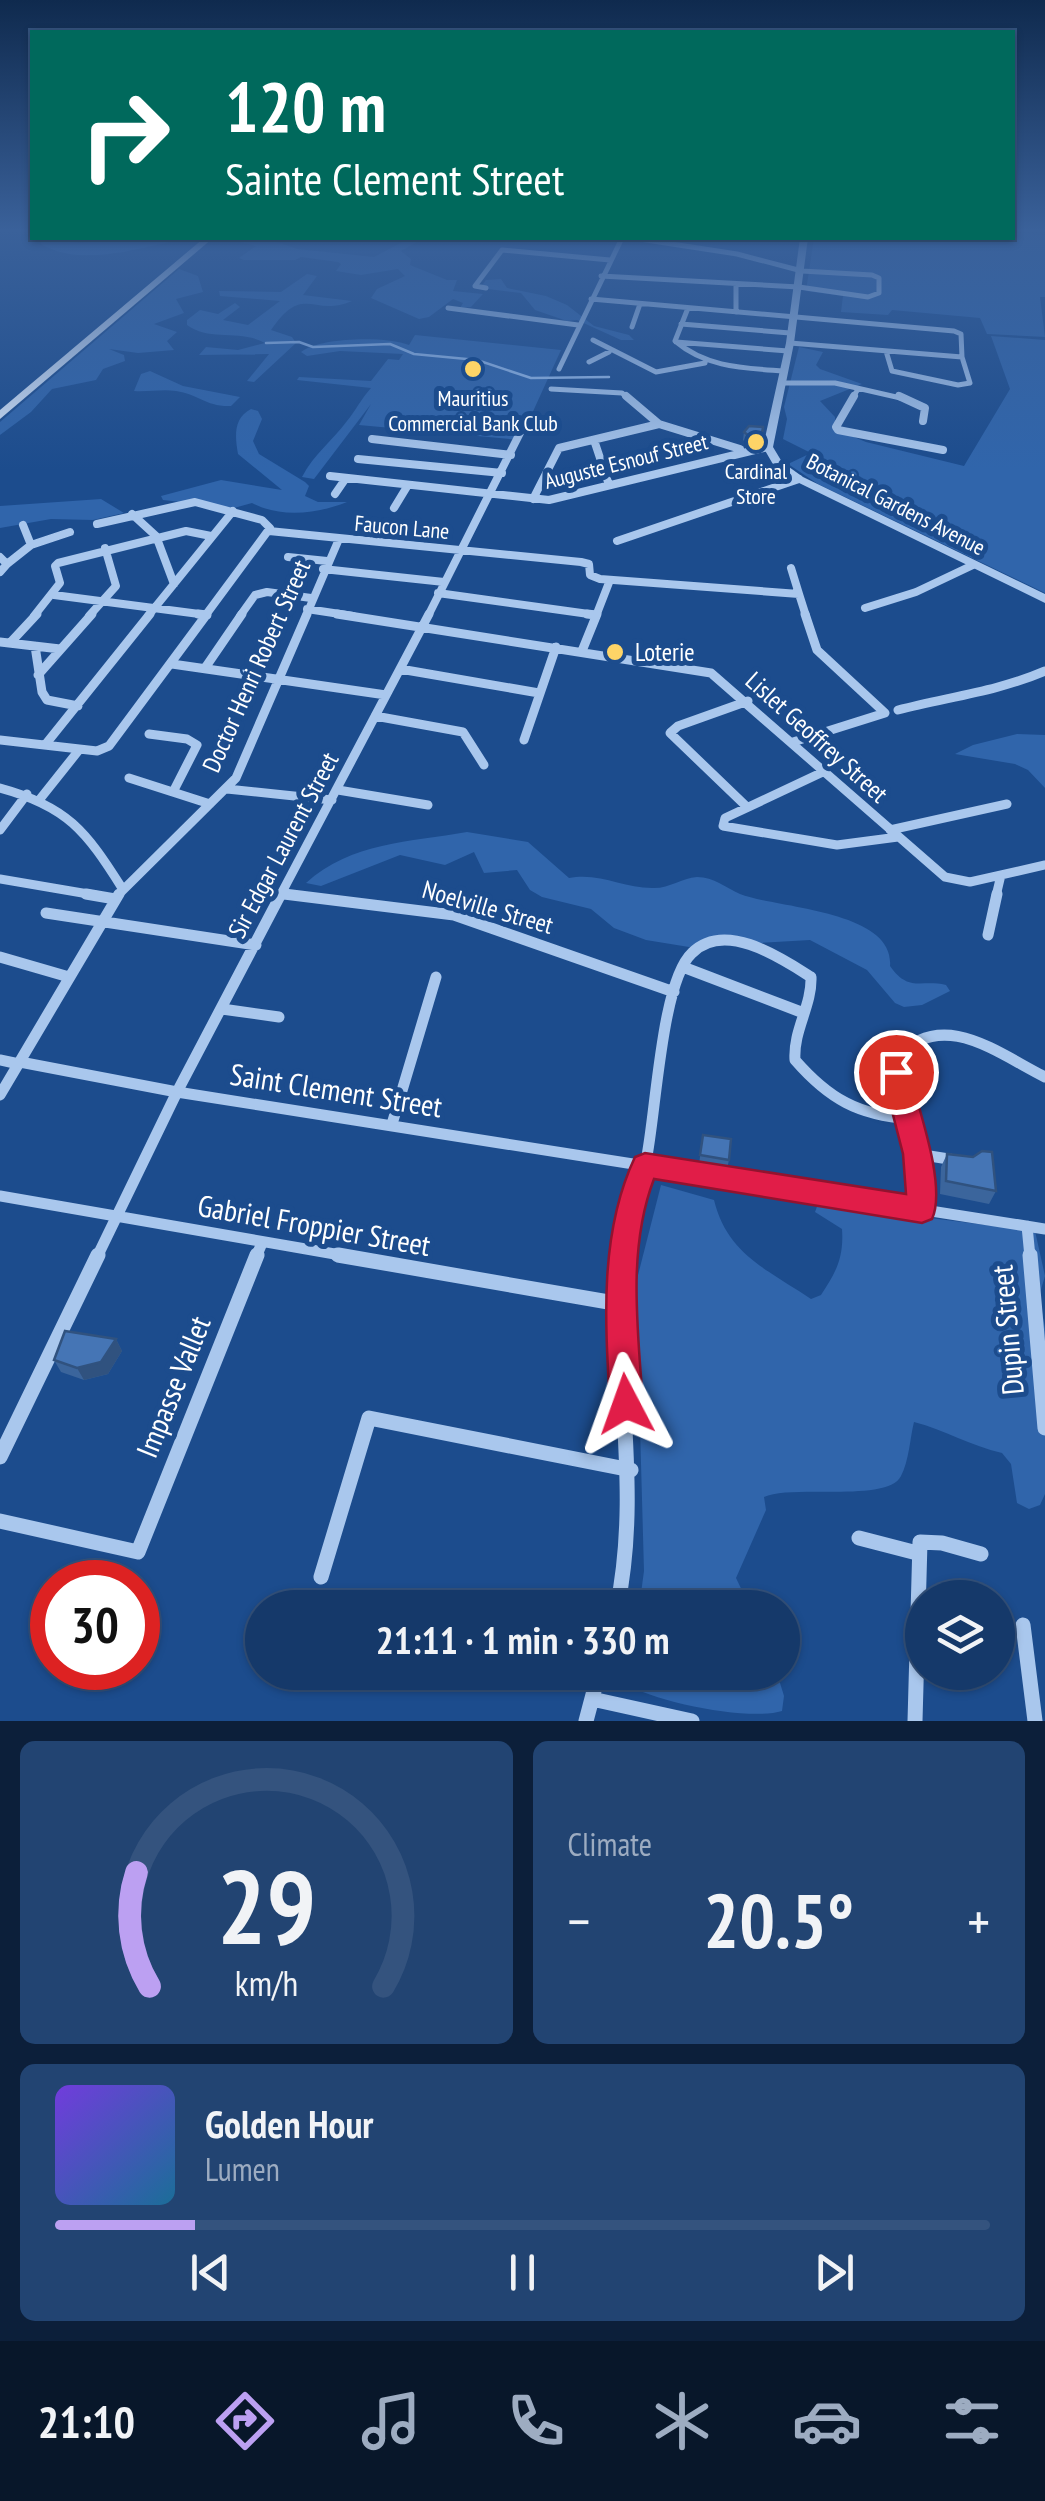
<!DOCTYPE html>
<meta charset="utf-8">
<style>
:root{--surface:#15396a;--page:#224472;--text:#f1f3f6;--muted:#9dacc1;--line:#34537e;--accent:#bca0f2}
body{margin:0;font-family:"PT Sans Narrow",sans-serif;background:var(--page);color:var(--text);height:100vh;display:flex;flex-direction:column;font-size:38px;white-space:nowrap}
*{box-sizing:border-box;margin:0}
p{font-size:32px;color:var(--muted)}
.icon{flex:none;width:55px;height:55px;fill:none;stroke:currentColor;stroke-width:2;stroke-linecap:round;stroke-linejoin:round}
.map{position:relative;height:1721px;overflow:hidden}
.drawer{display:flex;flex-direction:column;gap:20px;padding:20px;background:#0c1f3a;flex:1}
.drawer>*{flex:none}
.hud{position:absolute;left:30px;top:30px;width:985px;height:210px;border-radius:0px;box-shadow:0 2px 8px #0004,0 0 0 2px var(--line);background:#00695c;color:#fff;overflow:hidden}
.controls{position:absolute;left:905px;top:1580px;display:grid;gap:20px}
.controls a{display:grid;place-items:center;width:110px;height:110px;border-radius:50%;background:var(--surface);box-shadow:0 2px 8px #0004,0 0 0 2px var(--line);font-size:50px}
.speed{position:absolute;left:30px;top:1560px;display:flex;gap:20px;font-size:50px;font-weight:700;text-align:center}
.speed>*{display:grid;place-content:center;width:130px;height:130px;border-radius:50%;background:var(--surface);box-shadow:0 2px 8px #0004,0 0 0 2px var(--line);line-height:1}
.speed .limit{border:15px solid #d22;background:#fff;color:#111}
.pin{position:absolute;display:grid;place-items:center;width:85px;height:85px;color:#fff;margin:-42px;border:5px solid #fff;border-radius:50%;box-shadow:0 2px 10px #0007}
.me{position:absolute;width:110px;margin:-55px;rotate:356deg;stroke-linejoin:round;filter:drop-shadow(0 0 8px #0008)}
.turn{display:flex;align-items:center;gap:35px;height:210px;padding:0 30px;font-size:45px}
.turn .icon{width:130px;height:130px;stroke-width:2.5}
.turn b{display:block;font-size:70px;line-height:85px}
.big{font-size:75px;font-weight:700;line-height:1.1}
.drawer .card{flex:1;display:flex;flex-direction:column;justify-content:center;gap:15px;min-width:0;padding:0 35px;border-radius:15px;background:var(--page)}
.drawer .dial{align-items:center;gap:0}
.dial svg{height:260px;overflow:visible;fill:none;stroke:var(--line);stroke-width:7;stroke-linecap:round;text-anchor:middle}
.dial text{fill:var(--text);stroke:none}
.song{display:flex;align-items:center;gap:30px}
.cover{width:120px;height:120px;border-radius:15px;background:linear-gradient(135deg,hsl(260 70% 55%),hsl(200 70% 35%))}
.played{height:10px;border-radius:5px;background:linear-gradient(90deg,var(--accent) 15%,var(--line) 15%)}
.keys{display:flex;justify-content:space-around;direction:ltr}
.heat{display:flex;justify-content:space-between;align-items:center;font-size:55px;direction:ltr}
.drawer .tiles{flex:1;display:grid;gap:20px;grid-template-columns:1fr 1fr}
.card:last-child{grid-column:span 2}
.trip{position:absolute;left:245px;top:1590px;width:555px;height:100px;border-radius:50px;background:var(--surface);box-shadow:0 2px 8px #0004,0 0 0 2px var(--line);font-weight:700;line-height:100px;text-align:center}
.dock{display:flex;height:160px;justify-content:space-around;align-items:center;background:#08172a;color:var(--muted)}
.dock .icon{width:70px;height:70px}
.dock .current{color:var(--accent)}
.dock b{font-size:45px;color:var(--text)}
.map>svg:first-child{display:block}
.green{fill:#3065ab}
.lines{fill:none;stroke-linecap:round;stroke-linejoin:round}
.stream{stroke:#9dc1ef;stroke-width:2.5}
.minor-far4{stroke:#a9c7ed;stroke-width:5}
.minor-far3{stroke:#a9c7ed;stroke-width:8}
.minor-far2{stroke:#a9c7ed;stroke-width:9}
.minor-far1{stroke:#a9c7ed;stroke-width:11}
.minor{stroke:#a9c7ed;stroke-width:15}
.tertiary{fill:#a9c7ed;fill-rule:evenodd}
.secondary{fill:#d6e5f9;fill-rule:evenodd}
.wall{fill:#3b659c}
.shaded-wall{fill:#30527f}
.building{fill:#4575b5;stroke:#30527f;stroke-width:2.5}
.route{fill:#e11d48;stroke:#92132f;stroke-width:2.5}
.poi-dot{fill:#fdd467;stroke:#1c4c8d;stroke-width:4}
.labels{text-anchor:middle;stroke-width:10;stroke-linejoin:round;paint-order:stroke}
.far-poi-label{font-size:22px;fill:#fff;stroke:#1c4c8d}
.far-street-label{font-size:22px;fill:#fff;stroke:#1c4c8d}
.poi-label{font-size:25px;fill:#fff;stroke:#1c4c8d;text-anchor:start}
.street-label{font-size:25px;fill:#fff;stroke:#1c4c8d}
.near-street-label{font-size:30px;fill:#fff;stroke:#1c4c8d}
</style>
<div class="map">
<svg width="1045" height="1721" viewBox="0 0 1045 1721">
<rect width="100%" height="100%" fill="#1c4c8d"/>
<path class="green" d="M1013,233L1045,235V297H1040L1045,337L987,334L980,318L892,310L888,315L841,312L843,296L806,291L814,238H1012Z
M42,238H83L71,242C89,245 109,237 128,238L126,242L146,238H190C143,246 83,269 41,244Z
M224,238H266L297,249L374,257L410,238H424L401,251L411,259L410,265L447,280H457L453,291L483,294L471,307L460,308L463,303L453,299L429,317L419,319L371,298L377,289L405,276L398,269L361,275L336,271L341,264L338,262L301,257L295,260H244L239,258L256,246Z
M179,269L198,276L203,292L176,299L184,313L154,324L177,332L167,341L174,350L138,353L109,349L124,355L125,361L103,369L96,380L52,389L31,412L0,435V422Z
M307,274L317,276L303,295L352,301C312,318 304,282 271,330L292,337L296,343L254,382L247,381L269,354L199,355L206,347L238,350L265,343C241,329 210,342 187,325V320L200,310L218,314L235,303L240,307L223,320L248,325L280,301L220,296L219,291L281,292Z
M501,279L507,288L546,296L567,305L594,326L629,335L634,340H621L577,320L567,321L535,310L521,293L480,288L486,280Z
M415,335L561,350L520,440L359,425L371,404L314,479L302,477C314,454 332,441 347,421C356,410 361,399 371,388L297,380L299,377L371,381L388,359L399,360L403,354L340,351L307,356L301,352C320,337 386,336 409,345Z
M991,336L1045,340V593L818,484L788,464L811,453L783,439L787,419L784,407L799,347L823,352L816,365L820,369L862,384L820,401L835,417V429L866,442L964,466L1010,389Z
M150,371L183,386L240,397L231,406C206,407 198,394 176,391C162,389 148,392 134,391L141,374Z
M251,409L258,411L262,419L253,441L259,454L305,482L309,486L305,496L318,502H347C317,514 280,518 252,503L234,508L163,500L161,496L221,480L282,490L238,454C235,437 233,418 251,409Z
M101,499L124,513L93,520L51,519L0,528V506Z
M1017,734L1045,735V788L1028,770L1015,764L955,754L973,745Z
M467,832L528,842L569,878C599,872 623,888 652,888C669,889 681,878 697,877C714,877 726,888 740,894C775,908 895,910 890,966C909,993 921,979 946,985L950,991L922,1005L904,1007L895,1003L867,970L810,940L689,947L646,940L614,928L591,909L542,897L530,890L517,870L484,873L474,852L445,865L400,855L321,886L306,883C351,842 410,842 467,832Z
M661,1185L714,1200C727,1254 768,1270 811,1299L821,1295C836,1272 844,1258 842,1229L815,1212L818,1204L1035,1231L1045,1276L1039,1296L1045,1328V1494L1040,1505L1029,1509L1017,1503L1011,1464L1002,1453C971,1446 945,1430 914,1422C910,1438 909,1461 901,1476C888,1503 791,1484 764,1497L766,1510L736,1578L750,1607L639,1608L644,1571L636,1283Z
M624,1673H777L784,1696L782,1711C750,1721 656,1703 624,1683Z"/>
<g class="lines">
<path class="stream" d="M266,343L299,342L313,347L390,344L414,354L477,360L531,378L609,377"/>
<path class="minor-far4" d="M601,276L799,287L868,297L879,293V278L872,275L802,271L737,254L633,238
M736,284V312
M486,288L475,286L502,250L610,260
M591,299L954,331L961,334L962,357L970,383L958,385L892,371L886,351
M448,308L578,325
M688,308L675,341C707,368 744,368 784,371
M681,324L790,333
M632,327L640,304
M593,340L656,372L705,363
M676,342L788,351
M790,343L962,357
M589,362L609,352
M559,369L622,238
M782,383H835L905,399
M551,389L622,393L629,399
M852,399L858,389"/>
<path class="minor-far3" d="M626,396L659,424L740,449
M854,396L836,427L838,430L943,450
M899,396L925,408L923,421
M372,439L511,455
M594,440L609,485
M358,459L502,473
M330,476L549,500L768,447
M335,494L346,478
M533,499L559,448L659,424
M394,508L408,485
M132,514L156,536L174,584
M97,524L195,502L262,520L270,528L205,616
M269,531L581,562L589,564L590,575L600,579L799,594L806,616
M617,541L799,479
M31,545L70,532
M0,557L7,564L0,572
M288,557L327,561
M7,564L31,545L23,525
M791,568L799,594
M323,569L444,582
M438,593L596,615
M54,595L207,615
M865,608L916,592L973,565
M307,609L353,616
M34,616L60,583L55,566L58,563L186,531L211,536
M89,616L116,586L105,548
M148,616L233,511
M240,616L255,595L267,592L311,598
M306,616L339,539
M428,616L528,417
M596,616L610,580"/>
<path class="minor-far2" d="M198,614L207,615
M337,614L711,673L945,877L970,882L1045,865
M587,614L596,615
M0,642L60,649
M10,643L37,614
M35,646L42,692L47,700L78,706
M582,651L597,614
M172,664L386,695
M205,668L242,614
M400,669L539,693
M38,675L92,614
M898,710C948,697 999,691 1045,671
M375,716L463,732L484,765
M149,734L187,739L197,745L173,792
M0,740L97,751L109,746L207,614
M524,740L556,647
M793,742L885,713L817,650L805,614
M45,745L150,614
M825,771L725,818L723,826L837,845L898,837
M129,778L210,804
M0,788C67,806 86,831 122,888
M227,789L332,800
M338,790L428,805
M40,799L79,750
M747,807L670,733L678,726L748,701
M0,830L27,794
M890,830L1007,804
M0,879L100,896
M284,894L303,896
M117,896L236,778L307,614
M280,896L429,614
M996,896L1001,875"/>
<path class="minor-far1" d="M86,894L115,899
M284,894L454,915L674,992
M46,913L256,945
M988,935L997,894
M0,957L69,977
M683,967L801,1012
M222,1009L279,1017
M0,1060L19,1064
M20,1062L177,1092L1045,1229
M0,1095L119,894
M392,1124L436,977
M917,1154L955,1160
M0,1196L352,1257
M922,1209L910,1119L897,1089V1057C943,1008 997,1053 1045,1077
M1027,1226L1030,1257
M97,1257L177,1092L281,894
M256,1257L262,1243
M622,1257C626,1223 638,1194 646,1161C656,1115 661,982 692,953C725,920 781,958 811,977C812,1006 793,1030 795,1060C829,1099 858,1115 910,1119"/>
<path class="minor" d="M338,1255L620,1304
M1030,1255L1045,1428
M0,1457L98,1255
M0,1521L138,1552L257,1255
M859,1538L917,1553
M321,1577L369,1418L631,1470
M617,1608C642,1486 612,1376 622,1255
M1023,1625L1035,1721
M592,1699L692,1721
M586,1721L599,1672
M915,1721L920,1542L942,1543L981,1554"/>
<path class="tertiary" d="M800,238H808L794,343L773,447L782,462L803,477L1045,594V603L795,481L774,466L763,447L786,343Z"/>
<path class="secondary" d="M204,238H213L0,419V410Z"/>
</g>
<path class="wall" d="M763,427L760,441L748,444L743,440L744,432Z
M703,1135L729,1160L727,1169L699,1164Z
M947,1154L996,1191L989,1204L940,1194L941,1167Z
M116,1339L122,1351L108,1374L84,1380L61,1372L54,1360Z"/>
<path class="shaded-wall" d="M762,433L760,441L748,444L749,436Z
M116,1339L122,1351L108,1374L84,1380L77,1368Z"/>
<path class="building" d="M749,426L763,427L762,433L749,436L744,432Z
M703,1135L731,1139L729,1160L700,1155Z
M982,1151L992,1152L996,1191L946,1181L947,1154L973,1157Z
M65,1331L116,1339L101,1362L77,1368L54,1360Z"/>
<linearGradient id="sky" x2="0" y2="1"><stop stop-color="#0f2a4e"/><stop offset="0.49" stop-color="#3a619a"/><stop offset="1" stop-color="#3a619a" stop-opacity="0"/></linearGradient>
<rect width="1045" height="470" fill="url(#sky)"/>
<path class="route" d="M896,1061L905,1065L909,1072C918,1107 947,1186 932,1219L922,1223L654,1179C627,1249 638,1331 643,1404L638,1415L626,1420L615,1415L610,1404C605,1322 599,1233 635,1157L645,1153L906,1194L903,1154L882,1072L886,1065Z"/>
<g class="poi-dot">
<circle cx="473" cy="369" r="10"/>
<circle cx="756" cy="442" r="10"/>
<circle cx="615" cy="652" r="10"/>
</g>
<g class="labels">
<g class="far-poi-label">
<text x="473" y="406">Mauritius<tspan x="473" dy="25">Commercial Bank Club</tspan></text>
<text x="756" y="479">Cardinal<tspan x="756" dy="25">Store</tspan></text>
</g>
<g class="far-street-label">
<text transform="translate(626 461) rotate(-14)" y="8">Auguste Esnouf Street</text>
<text transform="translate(896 504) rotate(27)" y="8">Botanical Gardens Avenue</text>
<text transform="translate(402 527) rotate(5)" y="8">Faucon Lane</text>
</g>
<g class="poi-label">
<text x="635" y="661">Loterie</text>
</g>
<g class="street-label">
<text transform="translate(256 666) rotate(-66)" y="9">Doctor Henri Robert Street</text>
<text transform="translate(817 737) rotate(42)" y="9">Lislet Geoffrey Street</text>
<text transform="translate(283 845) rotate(-62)" y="9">Sir Edgar Laurent Street</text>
<text transform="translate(488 907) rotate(16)" y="9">Noelville Street</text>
</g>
<g class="near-street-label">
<text transform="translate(336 1091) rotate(9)" y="10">Saint Clement Street</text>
<text transform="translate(314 1226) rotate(10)" y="10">Gabriel Froppier Street</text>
<text transform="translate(1008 1330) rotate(-95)" y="10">Dupin Street</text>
<text transform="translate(174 1387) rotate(-68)" y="10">Impasse Vallet</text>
</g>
</g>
</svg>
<div class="controls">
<a><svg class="icon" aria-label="layers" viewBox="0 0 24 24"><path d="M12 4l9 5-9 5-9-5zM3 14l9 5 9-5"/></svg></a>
</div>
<div class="speed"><div class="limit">30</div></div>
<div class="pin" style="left:896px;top:1072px;background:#d93025"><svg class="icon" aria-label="arrive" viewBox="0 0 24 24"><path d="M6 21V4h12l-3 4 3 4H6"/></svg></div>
<svg class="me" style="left:626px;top:1404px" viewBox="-20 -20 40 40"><path d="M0-17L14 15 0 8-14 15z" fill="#e11d48" stroke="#fff" stroke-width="4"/></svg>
<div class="trip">21:11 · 1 min · 330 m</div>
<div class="hud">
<div class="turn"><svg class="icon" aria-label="right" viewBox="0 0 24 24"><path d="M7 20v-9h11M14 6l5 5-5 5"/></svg><div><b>120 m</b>Sainte Clement Street</div></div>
</div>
</div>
<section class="drawer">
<div class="tiles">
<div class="card dial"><svg viewBox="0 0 100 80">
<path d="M14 69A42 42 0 1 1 86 69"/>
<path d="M14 69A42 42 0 0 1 10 34" stroke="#bca0f2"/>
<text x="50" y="56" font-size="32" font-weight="700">29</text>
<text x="50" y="72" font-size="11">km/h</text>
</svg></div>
<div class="card"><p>Climate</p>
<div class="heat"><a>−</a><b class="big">20.5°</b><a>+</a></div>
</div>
<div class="card">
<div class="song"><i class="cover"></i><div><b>Golden Hour</b><p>Lumen</p></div></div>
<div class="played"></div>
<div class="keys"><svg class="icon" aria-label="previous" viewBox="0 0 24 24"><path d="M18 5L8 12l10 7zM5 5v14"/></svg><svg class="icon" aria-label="pause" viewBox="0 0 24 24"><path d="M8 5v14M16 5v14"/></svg><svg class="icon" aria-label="next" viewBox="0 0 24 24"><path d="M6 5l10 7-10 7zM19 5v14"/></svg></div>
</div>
</div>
</section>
<nav class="dock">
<b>21:10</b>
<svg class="icon current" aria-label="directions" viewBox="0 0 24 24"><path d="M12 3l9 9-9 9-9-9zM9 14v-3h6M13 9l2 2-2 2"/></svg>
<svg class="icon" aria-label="music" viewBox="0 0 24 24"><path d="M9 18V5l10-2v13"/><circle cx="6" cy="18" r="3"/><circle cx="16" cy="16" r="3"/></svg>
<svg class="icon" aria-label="phone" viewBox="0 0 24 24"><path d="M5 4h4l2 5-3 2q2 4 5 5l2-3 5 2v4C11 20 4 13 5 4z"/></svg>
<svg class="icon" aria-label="climate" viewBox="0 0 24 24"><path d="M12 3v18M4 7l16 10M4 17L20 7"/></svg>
<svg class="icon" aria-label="car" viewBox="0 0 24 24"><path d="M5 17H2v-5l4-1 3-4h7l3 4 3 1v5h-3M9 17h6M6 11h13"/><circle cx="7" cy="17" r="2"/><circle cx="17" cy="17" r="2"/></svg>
<svg class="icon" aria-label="filters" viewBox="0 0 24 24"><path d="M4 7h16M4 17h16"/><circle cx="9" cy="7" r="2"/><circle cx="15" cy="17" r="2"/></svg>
</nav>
